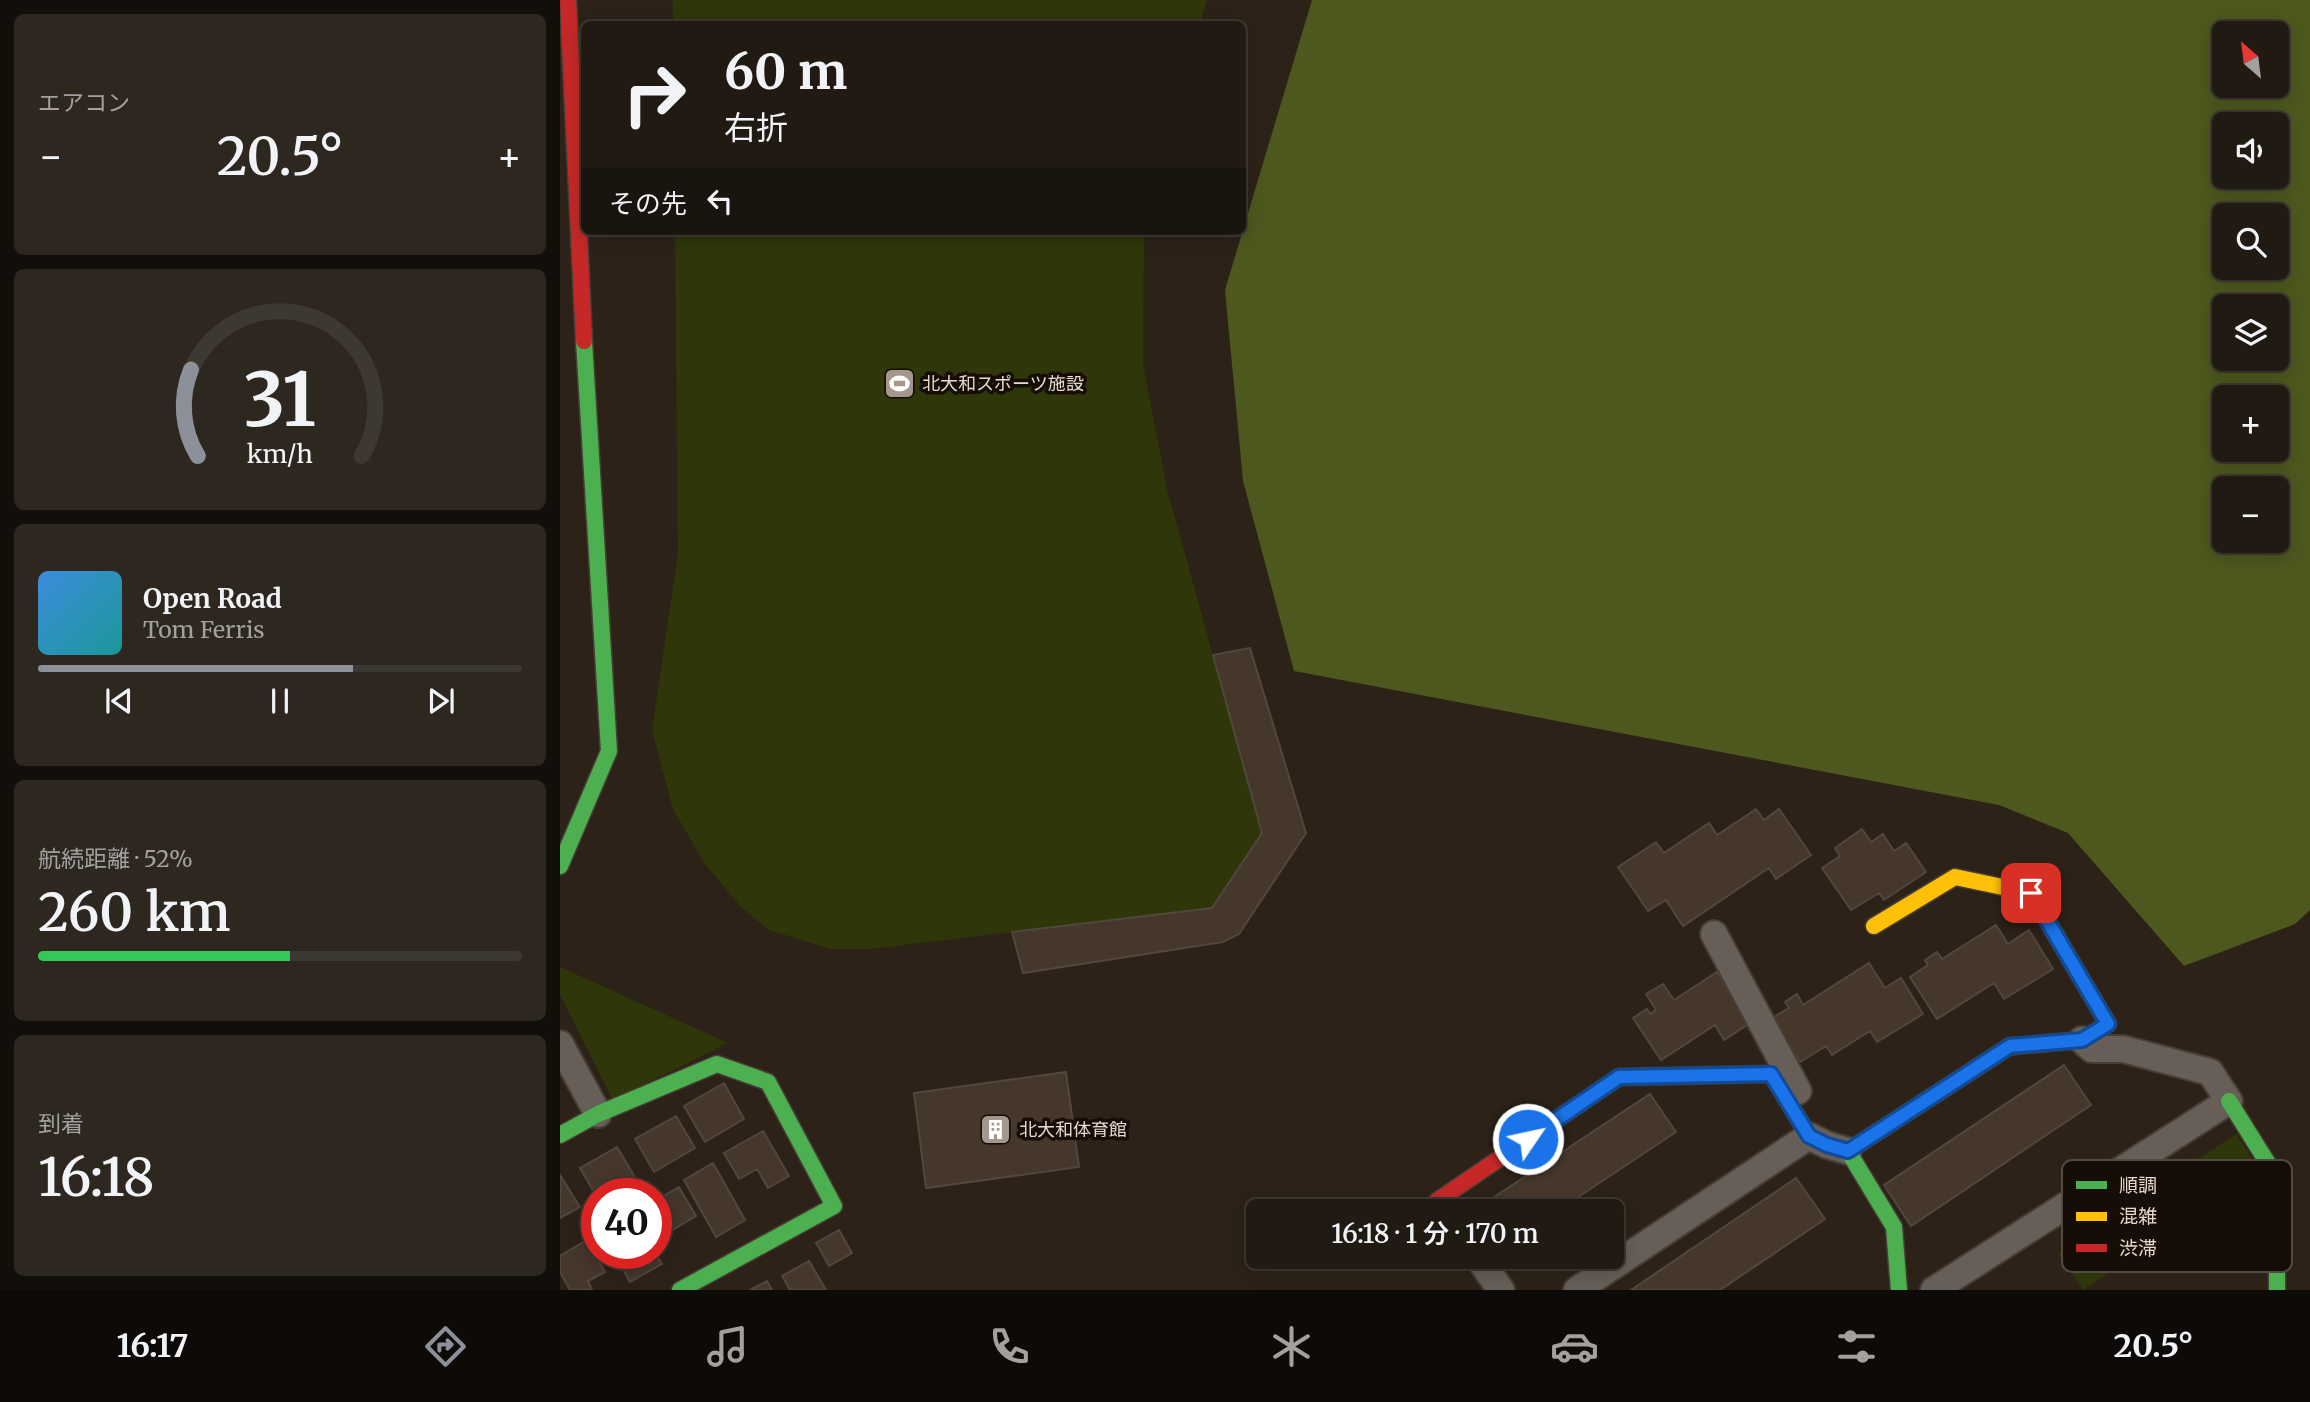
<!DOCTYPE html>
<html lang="ja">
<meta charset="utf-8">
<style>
:root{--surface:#211a12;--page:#2d2720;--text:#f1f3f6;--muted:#a2a19f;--line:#3e3832;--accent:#8c9099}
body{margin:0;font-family:Merriweather,"Noto Sans JP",serif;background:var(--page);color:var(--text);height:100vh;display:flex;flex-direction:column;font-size:26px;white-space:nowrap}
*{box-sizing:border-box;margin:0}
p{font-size:23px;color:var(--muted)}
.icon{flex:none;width:38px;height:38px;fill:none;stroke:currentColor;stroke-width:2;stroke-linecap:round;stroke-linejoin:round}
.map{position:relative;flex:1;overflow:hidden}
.details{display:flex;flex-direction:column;gap:14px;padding:14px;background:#120e0a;width:560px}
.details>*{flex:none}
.guide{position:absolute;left:21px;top:21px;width:665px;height:214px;border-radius:10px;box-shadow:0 4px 18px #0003,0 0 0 2px var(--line);background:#211a12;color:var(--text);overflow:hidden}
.needle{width:46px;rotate:332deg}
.controls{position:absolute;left:1652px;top:21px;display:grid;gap:14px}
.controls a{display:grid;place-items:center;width:77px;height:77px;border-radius:10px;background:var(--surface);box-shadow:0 4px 18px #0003,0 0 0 2px var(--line);font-size:35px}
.speed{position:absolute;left:21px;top:1178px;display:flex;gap:14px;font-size:35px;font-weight:700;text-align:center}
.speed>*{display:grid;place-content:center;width:91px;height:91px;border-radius:50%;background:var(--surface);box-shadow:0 4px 18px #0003,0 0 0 2px var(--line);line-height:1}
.speed .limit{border:10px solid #d22;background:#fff;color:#111}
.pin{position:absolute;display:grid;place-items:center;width:60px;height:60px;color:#fff;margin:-30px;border-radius:14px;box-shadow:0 4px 10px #0006}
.me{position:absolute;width:77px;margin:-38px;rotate:56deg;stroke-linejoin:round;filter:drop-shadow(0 0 5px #0008)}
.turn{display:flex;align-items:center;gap:24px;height:147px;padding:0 28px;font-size:32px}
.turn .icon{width:91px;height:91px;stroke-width:2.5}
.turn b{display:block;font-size:49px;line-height:60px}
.then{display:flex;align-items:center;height:66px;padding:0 28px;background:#0003;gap:14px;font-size:26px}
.big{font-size:52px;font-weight:600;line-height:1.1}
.details .card{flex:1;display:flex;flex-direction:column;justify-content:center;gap:10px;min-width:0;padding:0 24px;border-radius:10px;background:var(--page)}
.details .dial{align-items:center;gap:0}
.dial svg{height:182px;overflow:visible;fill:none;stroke:var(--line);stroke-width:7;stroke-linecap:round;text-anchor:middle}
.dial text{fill:var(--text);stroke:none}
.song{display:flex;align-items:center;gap:21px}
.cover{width:84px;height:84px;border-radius:10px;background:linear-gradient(135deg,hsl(210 70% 55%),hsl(180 70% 35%))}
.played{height:7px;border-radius:4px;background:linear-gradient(90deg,var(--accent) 65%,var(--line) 65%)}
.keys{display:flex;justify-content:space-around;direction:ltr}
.heat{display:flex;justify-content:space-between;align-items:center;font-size:38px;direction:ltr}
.charge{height:10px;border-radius:5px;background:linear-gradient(90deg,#34c759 52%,var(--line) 0)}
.trip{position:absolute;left:686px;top:1199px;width:378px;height:70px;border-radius:10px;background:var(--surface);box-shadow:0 4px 18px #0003,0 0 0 2px var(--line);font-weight:600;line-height:70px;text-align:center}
.dock{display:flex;height:112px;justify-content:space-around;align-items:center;background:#0d0a07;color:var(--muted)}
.dock .icon{width:49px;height:49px}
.dock .selected{color:var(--accent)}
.dock b{font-size:32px;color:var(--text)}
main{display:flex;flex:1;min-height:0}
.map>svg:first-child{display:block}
.green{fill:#2f370a}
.forest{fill:#4d581e;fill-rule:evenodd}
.building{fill:#46372b;stroke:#50473f;stroke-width:2}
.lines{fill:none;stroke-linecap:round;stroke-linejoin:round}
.street-casing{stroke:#463d36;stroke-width:30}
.fast-casing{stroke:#463d36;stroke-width:19}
.slow-casing{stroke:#463d36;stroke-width:19}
.jam-casing{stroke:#463d36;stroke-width:19}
.street{stroke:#665e57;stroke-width:26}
.fast{stroke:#4caf50;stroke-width:16}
.slow{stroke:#ffc107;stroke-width:16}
.jam{stroke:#c62828;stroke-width:16}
.route-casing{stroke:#114b97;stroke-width:18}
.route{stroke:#1a73e8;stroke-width:12}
.labels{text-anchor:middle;stroke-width:7;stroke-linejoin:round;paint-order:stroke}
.poi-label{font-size:18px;fill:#e5d8cd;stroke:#150d06;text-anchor:start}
.key{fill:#150d06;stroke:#534a42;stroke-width:2}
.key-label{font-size:19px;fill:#e5d8cd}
</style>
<main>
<section class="details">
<div class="card"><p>エアコン</p>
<div class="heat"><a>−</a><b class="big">20.5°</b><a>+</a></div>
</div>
<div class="card dial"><svg viewBox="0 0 100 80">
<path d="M14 69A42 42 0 1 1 86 69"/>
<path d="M14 69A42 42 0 0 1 11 31" stroke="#8c9099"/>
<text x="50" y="56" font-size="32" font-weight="700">31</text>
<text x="50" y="72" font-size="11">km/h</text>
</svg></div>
<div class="card">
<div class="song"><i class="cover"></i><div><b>Open Road</b><p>Tom Ferris</p></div></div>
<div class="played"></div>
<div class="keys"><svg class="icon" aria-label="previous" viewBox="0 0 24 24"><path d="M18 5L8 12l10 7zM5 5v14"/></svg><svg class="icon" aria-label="pause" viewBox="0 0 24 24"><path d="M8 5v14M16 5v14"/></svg><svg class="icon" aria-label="next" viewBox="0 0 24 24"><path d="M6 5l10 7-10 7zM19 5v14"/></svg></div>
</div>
<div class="card"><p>航続距離 · 52%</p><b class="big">260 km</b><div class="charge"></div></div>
<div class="card"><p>到着</p><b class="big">16:18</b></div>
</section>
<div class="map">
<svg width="1750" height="1290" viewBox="0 0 1750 1290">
<rect width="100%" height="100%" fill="#2c2218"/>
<path class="green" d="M113,0H647L640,24H113Z
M115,231H584L583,364L607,489L702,833L652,908L310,949H271L209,930L181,907L145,864L113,809L92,730L118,554Z
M0,967L168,1043L53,1100L0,994Z
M1676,1134L1701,1172L1523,1290L1498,1253Z"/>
<path class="forest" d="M752,0H1750V910L1735,924L1624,966L1508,833L1439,805L734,671L683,481L665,290ZM1664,33H1717V86H1664ZM1717,124V177H1664V124ZM1717,215V268H1664V215ZM1664,306H1717V359H1664ZM1664,397H1717V450H1664ZM1664,488H1717V541H1664Z"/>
<path class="building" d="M690,648L746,833L679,934L663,942L463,973L452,932L652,908L702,833L653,655Z
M1196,809L1204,820L1219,809L1251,855L1216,879L1209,868L1123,926L1106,900L1088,911L1058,867L1096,842L1104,853L1149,823L1157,835Z
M1302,829L1311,842L1323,834L1334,851L1346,843L1366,872L1324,900L1319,893L1291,910L1262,868L1280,856L1275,848Z
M1436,925L1448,944L1469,930L1493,969L1444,999L1434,983L1377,1019L1350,977L1368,965L1365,960L1377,952L1382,959Z
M1309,963L1325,988L1341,978L1363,1014L1317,1042L1310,1031L1272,1055L1266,1046L1240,1062L1212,1018L1229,1008L1225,1002L1237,994L1243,1005Z
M1157,972L1190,1023L1164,1040L1155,1025L1101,1060L1073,1018L1087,1009L1090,1014L1096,1010L1086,994L1103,984L1114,1000Z
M1504,1065L1531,1105L1351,1226L1324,1185Z
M506,1072L519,1167L366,1188L354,1093Z
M164,1083L184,1119L145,1142L124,1106Z
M1090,1094L1116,1132L997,1211H913Z
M116,1116L135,1148L94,1172L75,1139Z
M203,1131L229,1176L208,1188L197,1169L179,1179L164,1153Z
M57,1147L80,1186L66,1194H37V1197L20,1168Z
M153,1163L185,1220L156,1237L124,1180Z
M0,1175L20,1207L0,1218Z
M1236,1178L1265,1219L1160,1290H1071Z
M119,1187L136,1216L101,1237L96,1229V1200Z
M279,1230L292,1253L269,1266L256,1243Z
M27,1240L45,1272L28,1281L32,1290H10L0,1272V1256Z
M54,1253H95L102,1264L70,1282Z
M249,1261L266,1290H230L222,1276Z
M207,1281L212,1290H190Z"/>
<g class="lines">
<defs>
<path id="street" d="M1154,934L1238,1091
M0,1044L38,1114
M917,1256L941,1290
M1017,1290L1249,1136L1267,1145L1288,1151
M1374,1290L1669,1101L1650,1072L1563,1049H1532L1522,1040"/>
<path id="fast" d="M0,866L49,751L24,341
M1669,1101L1717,1178V1290
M0,1135L38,1114L157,1064L208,1082L274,1206L120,1290
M1339,1290L1334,1227L1288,1151L1450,1046H1455"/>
<path id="slow" d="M1314,926L1395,877L1471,893L1548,1024L1522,1040L1455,1046"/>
<path id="jam" d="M8,0L24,341
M884,1211L877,1201L1059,1077L1211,1074L1249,1136"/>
</defs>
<use href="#street" class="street-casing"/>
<use href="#fast" class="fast-casing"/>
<use href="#slow" class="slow-casing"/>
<use href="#jam" class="jam-casing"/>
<use href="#street" class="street"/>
<use href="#fast" class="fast"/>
<use href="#slow" class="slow"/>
<use href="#jam" class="jam"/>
</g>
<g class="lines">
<defs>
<path id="route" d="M968,1139L1059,1077L1211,1074L1249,1136L1267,1145L1288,1151L1450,1046L1522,1040L1548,1024L1471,893"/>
</defs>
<use href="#route" class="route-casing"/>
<use href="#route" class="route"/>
</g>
<defs>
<symbol id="stadium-square" viewBox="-11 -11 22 22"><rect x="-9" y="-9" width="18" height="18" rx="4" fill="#a4988e" stroke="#150d06"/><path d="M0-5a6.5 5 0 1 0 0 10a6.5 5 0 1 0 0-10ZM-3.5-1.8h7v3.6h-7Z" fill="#fff"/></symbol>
<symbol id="building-square" viewBox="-11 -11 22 22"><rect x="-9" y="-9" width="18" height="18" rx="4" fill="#a4988e" stroke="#150d06"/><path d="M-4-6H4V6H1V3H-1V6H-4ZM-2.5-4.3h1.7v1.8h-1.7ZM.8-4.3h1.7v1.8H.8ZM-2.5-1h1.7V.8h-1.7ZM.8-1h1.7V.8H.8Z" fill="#fff"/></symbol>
</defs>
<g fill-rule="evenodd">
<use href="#stadium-square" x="322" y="366" width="35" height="35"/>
<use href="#building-square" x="418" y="1112" width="35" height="35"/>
</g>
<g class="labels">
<g class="poi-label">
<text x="362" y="390">北大和スポーツ施設</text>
<text x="459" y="1136">北大和体育館</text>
</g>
</g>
<rect x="1502" y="1160" width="230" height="112" rx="10" class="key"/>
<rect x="1516" y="1181" width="31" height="8" fill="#4caf50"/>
<rect x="1516" y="1212" width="31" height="9" fill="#ffc107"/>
<rect x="1516" y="1244" width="31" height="8" fill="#c62828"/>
<g class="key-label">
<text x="1559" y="1192">順調</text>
<text x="1559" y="1223">混雑</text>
<text x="1559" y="1255">渋滞</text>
</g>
</svg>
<div class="controls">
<a><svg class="needle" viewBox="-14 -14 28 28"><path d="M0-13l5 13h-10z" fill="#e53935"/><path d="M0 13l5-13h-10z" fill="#a2a19f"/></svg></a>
<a><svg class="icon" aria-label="sound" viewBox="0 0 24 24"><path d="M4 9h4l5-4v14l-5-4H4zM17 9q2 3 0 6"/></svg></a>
<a><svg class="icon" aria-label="search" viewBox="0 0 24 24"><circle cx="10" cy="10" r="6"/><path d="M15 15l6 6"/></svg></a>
<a><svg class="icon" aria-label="layers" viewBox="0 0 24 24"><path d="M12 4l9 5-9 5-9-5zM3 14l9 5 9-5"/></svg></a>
<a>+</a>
<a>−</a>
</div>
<div class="speed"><div class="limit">40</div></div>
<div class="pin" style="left:1471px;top:893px;background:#d93025"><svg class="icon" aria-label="arrive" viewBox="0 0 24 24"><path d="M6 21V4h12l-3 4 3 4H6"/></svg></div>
<svg class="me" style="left:968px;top:1139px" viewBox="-20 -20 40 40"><circle r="17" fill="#1a73e8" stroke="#fff" stroke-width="3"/><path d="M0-11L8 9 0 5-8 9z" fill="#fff"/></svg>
<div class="trip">16:18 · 1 分 · 170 m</div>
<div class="guide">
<div class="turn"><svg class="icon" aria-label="right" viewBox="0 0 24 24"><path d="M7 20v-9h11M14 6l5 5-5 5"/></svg><div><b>60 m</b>右折</div></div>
<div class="then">その先<svg class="icon" aria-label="left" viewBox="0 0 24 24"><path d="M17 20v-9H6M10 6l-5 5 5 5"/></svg></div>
</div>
</div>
</main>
<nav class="dock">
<b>16:17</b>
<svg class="icon selected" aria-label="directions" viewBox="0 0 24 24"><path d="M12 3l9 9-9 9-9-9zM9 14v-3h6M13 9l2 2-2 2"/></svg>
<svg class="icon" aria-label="music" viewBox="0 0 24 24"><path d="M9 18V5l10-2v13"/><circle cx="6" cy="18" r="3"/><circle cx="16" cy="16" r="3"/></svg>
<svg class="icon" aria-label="phone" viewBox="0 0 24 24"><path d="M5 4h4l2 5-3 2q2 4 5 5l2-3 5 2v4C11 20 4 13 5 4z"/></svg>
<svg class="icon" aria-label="climate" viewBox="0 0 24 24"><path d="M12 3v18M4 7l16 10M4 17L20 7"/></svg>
<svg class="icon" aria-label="car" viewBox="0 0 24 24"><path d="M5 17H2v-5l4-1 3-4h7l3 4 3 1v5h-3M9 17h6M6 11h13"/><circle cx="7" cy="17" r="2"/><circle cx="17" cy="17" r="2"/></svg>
<svg class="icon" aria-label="filters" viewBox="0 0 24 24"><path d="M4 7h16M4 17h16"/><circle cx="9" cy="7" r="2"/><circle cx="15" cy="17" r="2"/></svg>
<b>20.5°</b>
</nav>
